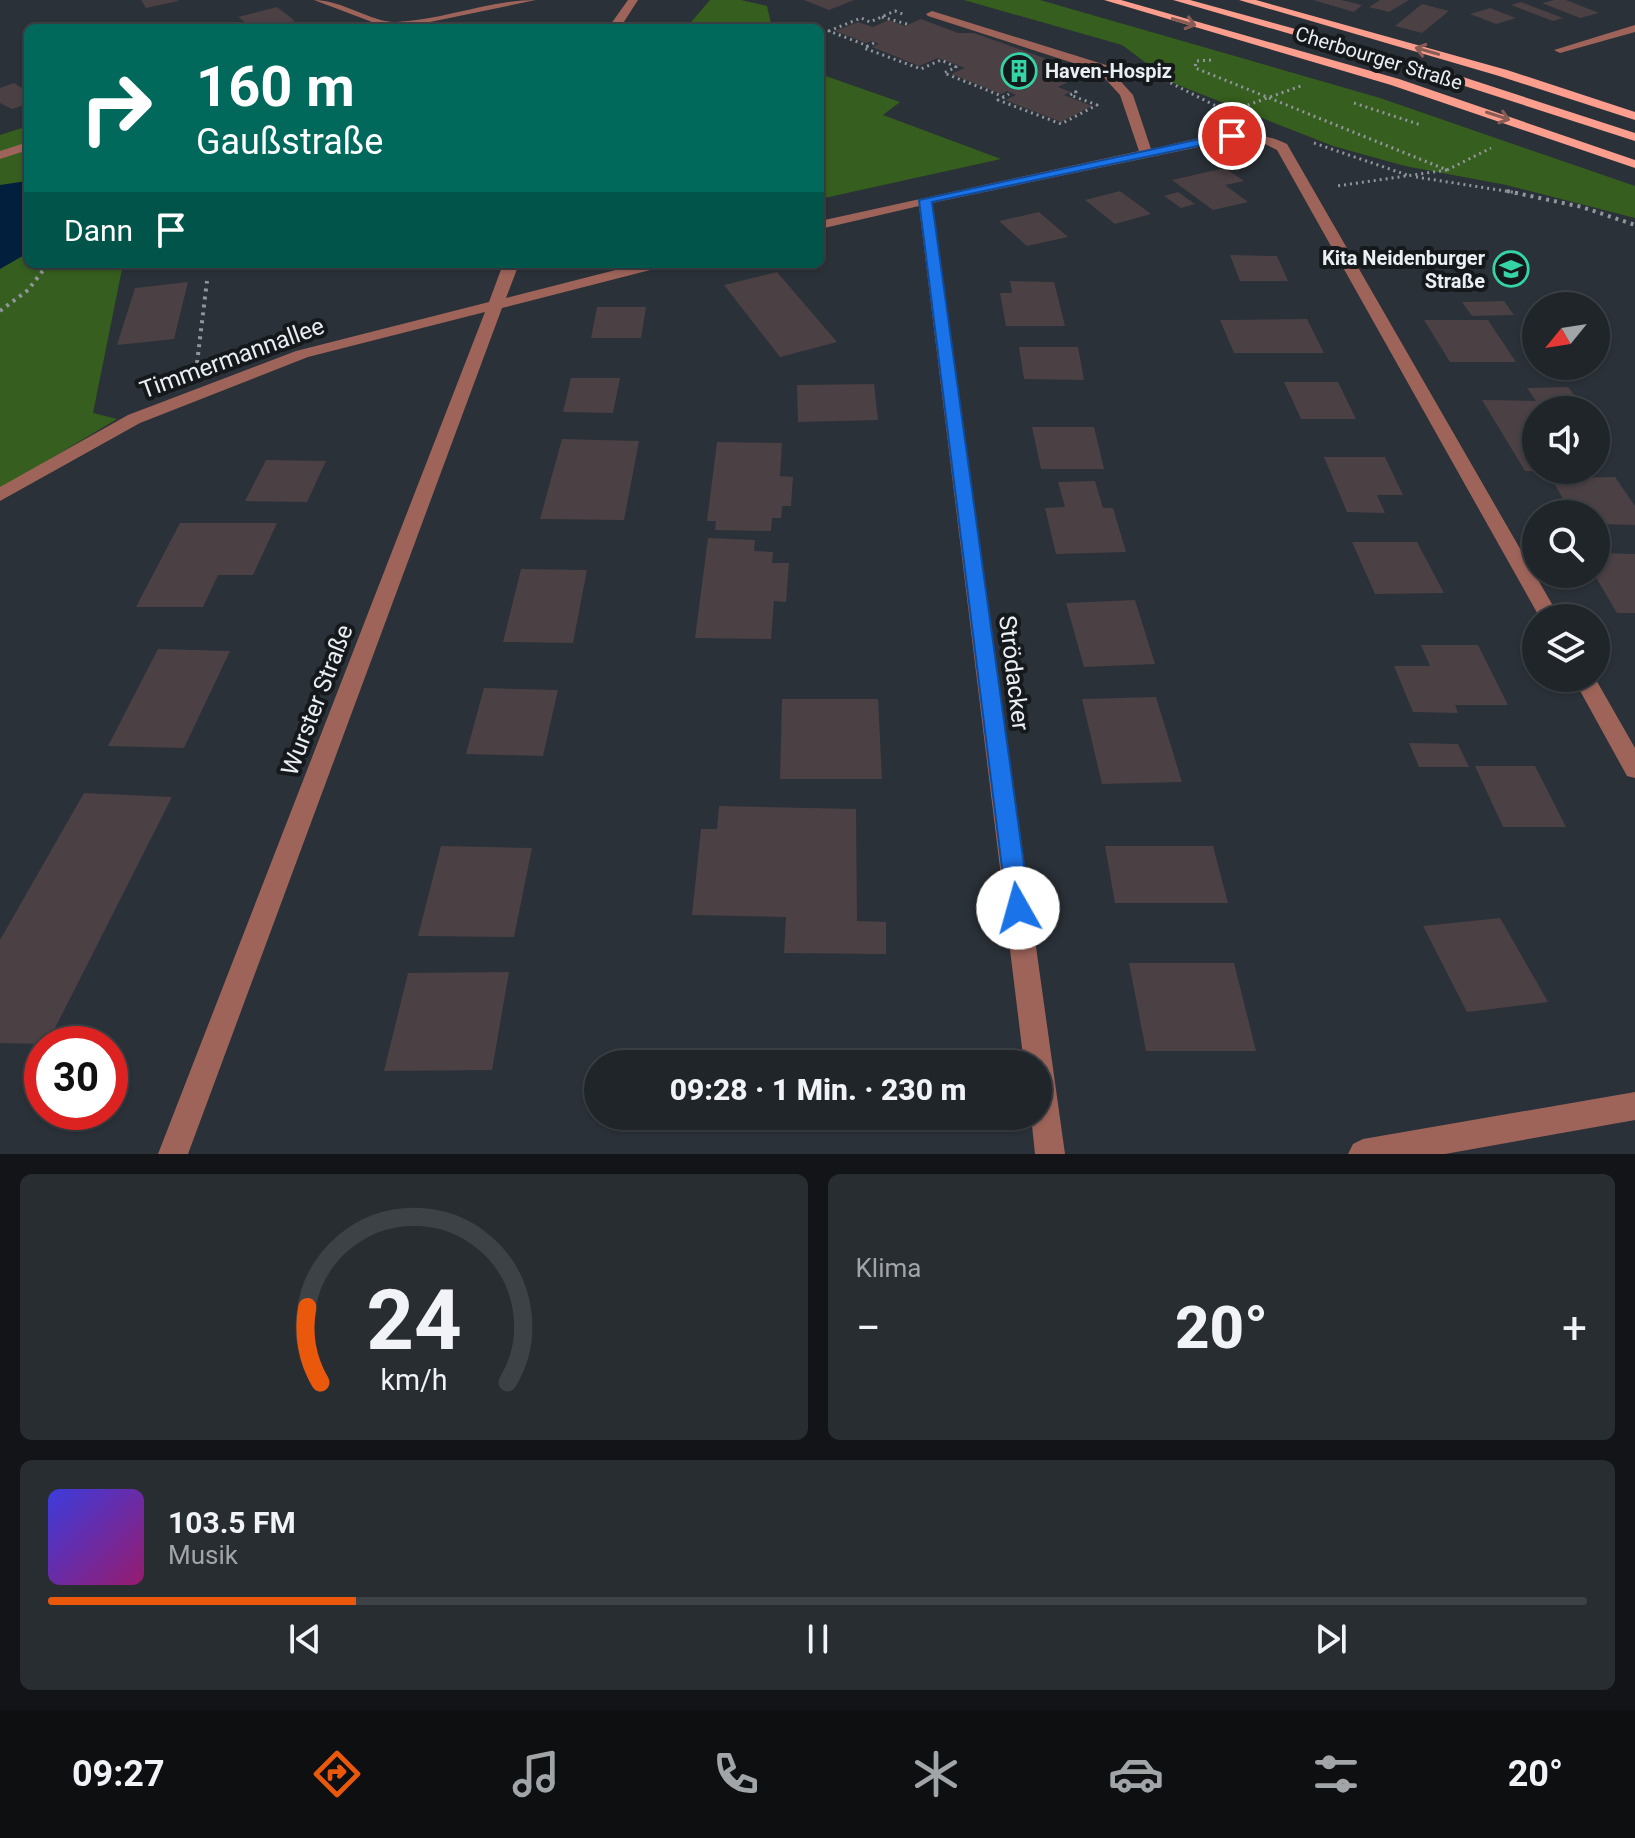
<!DOCTYPE html>
<html lang="de">
<meta charset="utf-8">
<style>
:root{--surface:#20252a;--page:#282d32;--text:#f1f3f6;--muted:#a2a5a8;--line:#3d4247;--accent:#ea580c}
body{margin:0;font-family:Roboto,sans-serif;background:var(--page);color:var(--text);height:100vh;display:flex;flex-direction:column;font-size:30px;white-space:nowrap}
*{box-sizing:border-box;margin:0}
p{font-size:26px;color:var(--muted)}
.icon{flex:none;width:44px;height:44px;fill:none;stroke:currentColor;stroke-width:2;stroke-linecap:round;stroke-linejoin:round}
.map{position:relative;height:1154px;overflow:hidden}
.side{display:flex;flex-direction:column;gap:20px;padding:20px;background:#121417;flex:1}
.side>*{flex:none}
.top-card{position:absolute;left:24px;top:24px;width:800px;height:244px;border-radius:12px;box-shadow:0 2px 6px #0004,0 0 0 2px var(--line);background:#00695c;color:#fff;overflow:hidden}
.needle{width:52px;rotate:240deg}
.tools{position:absolute;left:1522px;top:292px;display:grid;gap:16px}
.tools a{display:grid;place-items:center;width:88px;height:88px;border-radius:50%;background:var(--surface);box-shadow:0 2px 6px #0004,0 0 0 2px var(--line);font-size:40px}
.speed{position:absolute;left:24px;top:1026px;display:flex;gap:16px;font-size:40px;font-weight:700;text-align:center}
.speed>*{display:grid;place-content:center;width:104px;height:104px;border-radius:50%;background:var(--surface);box-shadow:0 2px 6px #0004,0 0 0 2px var(--line);line-height:1}
.speed .limit{border:12px solid #d22;background:#fff;color:#111}
.pin{position:absolute;display:grid;place-items:center;width:68px;height:68px;color:#fff;margin:-34px;border:4px solid #fff;border-radius:50%;box-shadow:0 2px 8px #0007}
.me{position:absolute;width:88px;margin:-44px;rotate:353deg;stroke-linejoin:round;filter:drop-shadow(0 0 6px #0008)}
.turn{display:flex;align-items:center;gap:28px;height:168px;padding:0 40px;font-size:36px}
.turn .icon{width:104px;height:104px;stroke-width:2.5}
.turn b{display:block;font-size:56px;line-height:68px}
.then{display:flex;align-items:center;height:76px;padding:0 40px;background:#0003;gap:16px;font-size:30px}
.big{font-size:60px;font-weight:800;line-height:1.1}
.side .card{flex:1;display:flex;flex-direction:column;justify-content:center;gap:12px;min-width:0;padding:0 28px;border-radius:12px;background:var(--page)}
.side .dial{align-items:center;gap:0}
.dial svg{height:208px;overflow:visible;fill:none;stroke:var(--line);stroke-width:7;stroke-linecap:round;text-anchor:middle}
.dial text{fill:var(--text);stroke:none}
.song{display:flex;align-items:center;gap:24px}
.cover{width:96px;height:96px;border-radius:12px;background:linear-gradient(135deg,hsl(240 70% 55%),hsl(320 70% 35%))}
.played{height:8px;border-radius:4px;background:linear-gradient(90deg,var(--accent) 20%,var(--line) 20%)}
.keys{display:flex;justify-content:space-around;direction:ltr}
.heat{display:flex;justify-content:space-between;align-items:center;font-size:44px;direction:ltr}
.side .tiles{flex:1;display:grid;gap:20px;grid-template-columns:1fr 1fr}
.card:last-child{grid-column:span 2}
.trip{position:absolute;left:584px;top:1050px;width:468px;height:80px;border-radius:40px;background:var(--surface);box-shadow:0 2px 6px #0004,0 0 0 2px var(--line);font-weight:800;line-height:80px;text-align:center}
.tab-bar{display:flex;height:128px;justify-content:space-around;align-items:center;background:#0d0f11;color:var(--muted)}
.tab-bar .icon{width:56px;height:56px}
.tab-bar .current{color:var(--accent)}
.tab-bar b{font-size:36px;color:var(--text)}
.map>svg:first-child{display:block}
.green{fill:#365e1e}
.water{fill:#021f3d}
.building{fill:#4b4043}
.lines{fill:none;stroke-linecap:round;stroke-linejoin:round}
.path-far1{stroke:#90969c;stroke-width:3;stroke-dasharray:2 4;stroke-linecap:butt}
.path{stroke:#90969c;stroke-width:4;stroke-dasharray:3 5;stroke-linecap:butt}
.minor{fill:#9e645a;fill-rule:evenodd}
.major{fill:#fc9e8d;fill-rule:evenodd}
.oneway{stroke:#885c54}
.route{fill:#1a73e8;stroke:#114b97;stroke-width:2}
.labels{text-anchor:middle;stroke-width:8;stroke-linejoin:round;paint-order:stroke}
.far-street-label{font-size:20px;fill:#eaeff4;stroke:#15191c}
.far-poi-label{font-size:20px;font-weight:bold;fill:#eaeff4;stroke:#15191c;text-anchor:start}
.street-label{font-size:24px;fill:#eaeff4;stroke:#15191c}
</style>
<div class="map">
<svg width="1635" height="1154" viewBox="0 0 1635 1154">
<rect width="100%" height="100%" fill="#2a3138"/>
<path class="green" d="M710,0H741L767,6L772,28H686Z
M964,0H1040L1380,98L1635,186V218L1506,185L1405,166L1333,146L1173,83L1122,45Z
M820,74L900,102L883,115L1001,159L820,199Z
M28,126V264H123L93,413L117,419L0,489V135Z"/>
<path class="water" d="M27,181L26,254L0,269V185Z"/>
<path class="building" d="M141,0H178V1L146,8Z
M804,0H854L829,10Z
M1313,0H1341L1362,5L1354,12Z
M1380,0H1409L1389,12L1369,7Z
M1554,0H1566L1599,13L1580,18L1542,3Z
M1521,2L1563,18L1553,21L1511,5Z
M1422,4L1449,11L1422,33L1395,26Z
M277,7L295,21L267,28H253L238,17Z
M1490,8L1516,18L1496,24L1470,14Z
M921,19L958,33H974L1086,73L1058,87L1071,92L1064,95L1092,106L1061,122L1005,100L1016,95L1007,91L1001,94L951,74L965,68L938,58L919,66L872,47L879,44L871,41L866,43L835,31L858,22L873,27L889,20L905,26Z
M14,83L22,88L28,86V104L12,109L0,103V88Z
M1225,168L1244,181L1225,185L1248,202L1213,210L1172,180Z
M1120,191L1151,214L1115,224L1085,200Z
M1178,192L1195,204L1181,208L1164,196Z
M1039,212L1068,237L1027,246L999,221Z
M1230,255L1277,256L1288,281H1240Z
M777,272L837,342L780,357L724,285Z
M1010,281L1054,282L1065,326H1006L1000,293H1012Z
M188,282L174,339L117,345L135,288Z
M1504,301L1514,315L1472,316L1462,302Z
M597,307H646L641,338H591Z
M1307,319L1324,353H1234L1220,320Z
M1424,320H1488L1516,362H1450Z
M1019,347H1078L1084,380L1024,379Z
M571,378H620L613,413L563,412Z
M1284,382H1338L1356,419H1301Z
M874,384L878,420L798,422L797,385Z
M1568,387L1578,400L1552,401L1558,410H1536V471H1525L1482,400L1536,401L1527,388Z
M1032,427H1094L1104,469H1041Z
M562,439L639,441L624,520L540,519Z
M717,442L782,443L780,476L793,477L791,506H782L781,518H772L771,531L715,530L716,521H707Z
M1324,457H1385L1403,495H1377L1385,513L1347,512Z
M266,460L326,461L307,502L245,501Z
M1615,477L1635,506V525L1596,524V514H1572L1551,478Z
M1095,481L1103,508H1113L1126,552L1056,554L1045,508L1065,507L1058,482Z
M180,523H277L253,575H218L203,607H136Z
M708,538L755,540L754,551L773,552L772,563H789L786,602L774,601L771,639L695,638Z
M1352,542H1417L1444,593L1375,594Z
M1596,553L1635,554V613H1617L1594,574Z
M521,569L587,570L573,643L503,642Z
M1135,600L1155,664L1084,667L1066,603Z
M1421,645H1478L1508,705H1455L1458,713L1413,712L1394,666H1430Z
M158,649L230,651L184,748L108,746Z
M484,688L558,690L543,756L466,754Z
M1156,697L1182,782L1102,784L1082,699Z
M782,699H878L882,779H780Z
M1409,743L1458,744L1469,767H1419Z
M1475,766H1535L1566,827H1503Z
M84,793L172,797L47,1044L0,1043V940Z
M719,806L856,809L857,921L886,922V954L784,953L786,917L692,915L701,829H717Z
M441,846L532,848L514,937L418,936Z
M1105,846H1213L1228,903H1115Z
M1500,918L1548,1002L1467,1012L1423,926Z
M1129,963H1234L1256,1051H1146Z
M509,972L492,1070L384,1071L408,973Z"/>
<g class="lines">
<path class="path-far1" d="M882,17L907,24
M874,43L868,46L829,31L861,18L870,22L895,11L905,15
M868,46L864,48L921,69L941,60L956,67L944,73L1004,97L1009,94
M1211,60L1196,61L1195,68L1447,170L1337,186
M1149,72L1222,109
M1004,97L998,100L1061,124L1097,105L1070,95L1076,92L1073,91
M1354,103L1421,125
M1242,107L1301,86
M1314,143L1407,175
M1447,170L1491,148
M1416,177L1518,193"/>
<path class="path" d="M1507,191L1582,207L1635,225
M0,311L28,290L48,264
M197,363L207,281"/>
<path class="minor" d="M314,0C342,0 373,23 396,22C444,20 489,0 536,0L401,28H377L380,25Z
M628,0H638L620,28H608Z
M932,11L1106,65L1133,95L1151,149C1200,139 1240,122 1287,144L1560,618H1540L1277,150L1259,141L1232,140L932,203L1065,1154H1035L1031,1116H1038V1064H1024L919,206L820,229V221L1139,151L1120,95L1098,71L928,16L926,14Z
M1635,25V32L1560,53L1554,50Z
M28,142V150L0,159V151Z
M503,264H519L506,298L639,264H665L662,267L502,308L188,1154H158L485,312L308,357L140,423L0,501V487L128,415L296,351L489,302Z
M1573,678H1595L1635,748V778L1627,776Z
M1635,1092V1120L1445,1154H1348L1353,1144L1363,1139Z"/>
<path class="major" d="M1104,0H1121L1399,79L1635,160V168L1391,85Z
M1173,0H1190L1426,65L1635,133V141L1418,71Z
M1239,0H1256L1507,70L1635,112V120L1499,76Z"/>
</g>
<defs><path id="oneway-shaft" d="M-6 0H5M1.5-3L5.5 0L1.5 3" fill="none" stroke-width="1.6" stroke-linecap="round" stroke-linejoin="round" transform="scale(2)"/></defs>
<g class="oneway">
<use href="#oneway-shaft" transform="translate(1184 22) rotate(16)"/>
<use href="#oneway-shaft" transform="translate(1427 51) rotate(-164)"/>
<use href="#oneway-shaft" transform="translate(1498 116) rotate(18)"/>
</g>
<path class="route" d="M1232,132L1236,133V138L932,202L1030,908L1026,915L1018,918L1010,915L1007,908L919,200Z"/>
<defs>
<symbol id="building-ring" viewBox="-11 -11 22 22"><circle r="9.5" fill="#15191c" stroke="#35d4a7" stroke-width="1.5"/><path d="M-4-6H4V6H1V3H-1V6H-4ZM-2.5-4.3h1.7v1.8h-1.7ZM.8-4.3h1.7v1.8H.8ZM-2.5-1h1.7V.8h-1.7ZM.8-1h1.7V.8H.8Z" fill="#35d4a7"/></symbol>
<symbol id="school-ring" viewBox="-11 -11 22 22"><circle r="9.5" fill="#15191c" stroke="#35d4a7" stroke-width="1.5"/><path d="M0-5L7-2L0 1L-7-2ZM-4 1L0 2.5L4 1V4Q0 6-4 4Z" fill="#35d4a7"/></symbol>
</defs>
<g fill-rule="evenodd">
<use href="#building-ring" x="999" y="51" width="40" height="40"/>
<use href="#school-ring" x="1491" y="249" width="40" height="40"/>
</g>
<g class="labels">
<g class="far-street-label">
<text transform="translate(1379 58) rotate(17)" y="7">Cherbourger Straße</text>
</g>
<g class="far-poi-label">
<text x="1045" y="78">Haven-Hospiz</text>
<text x="1485" y="265" text-anchor="end">Kita Neidenburger<tspan x="1485" dy="23">Straße</tspan></text>
</g>
<g class="street-label">
<text transform="translate(232 358) rotate(-20)" y="8">Timmermannallee</text>
<text transform="translate(1014 673) rotate(83)" y="8">Strödacker</text>
<text transform="translate(317 700) rotate(-69)" y="8">Wurster Straße</text>
</g>
</g>
</svg>
<div class="tools">
<a><svg class="needle" viewBox="-14 -14 28 28"><path d="M0-13l5 13h-10z" fill="#e53935"/><path d="M0 13l5-13h-10z" fill="#a2a5a8"/></svg></a>
<a><svg class="icon" aria-label="sound" viewBox="0 0 24 24"><path d="M4 9h4l5-4v14l-5-4H4zM17 9q2 3 0 6"/></svg></a>
<a><svg class="icon" aria-label="search" viewBox="0 0 24 24"><circle cx="10" cy="10" r="6"/><path d="M15 15l6 6"/></svg></a>
<a><svg class="icon" aria-label="layers" viewBox="0 0 24 24"><path d="M12 4l9 5-9 5-9-5zM3 14l9 5 9-5"/></svg></a>
</div>
<div class="speed"><div class="limit">30</div></div>
<div class="pin" style="left:1232px;top:136px;background:#d93025"><svg class="icon" aria-label="arrive" viewBox="0 0 24 24"><path d="M6 21V4h12l-3 4 3 4H6"/></svg></div>
<svg class="me" style="left:1018px;top:908px" viewBox="-20 -20 40 40"><circle r="19" fill="#fff"/><path d="M0-13L10 11 0 6-10 11z" fill="#1a73e8"/></svg>
<div class="trip">09:28 · 1 Min. · 230 m</div>
<div class="top-card">
<div class="turn"><svg class="icon" aria-label="right" viewBox="0 0 24 24"><path d="M7 20v-9h11M14 6l5 5-5 5"/></svg><div><b>160 m</b>Gaußstraße</div></div>
<div class="then">Dann<svg class="icon" aria-label="arrive" viewBox="0 0 24 24"><path d="M6 21V4h12l-3 4 3 4H6"/></svg></div>
</div>
</div>
<section class="side">
<div class="tiles">
<div class="card dial"><svg viewBox="0 0 100 80">
<path d="M14 69A42 42 0 1 1 86 69"/>
<path d="M14 69A42 42 0 0 1 9 40" stroke="#ea580c"/>
<text x="50" y="56" font-size="32" font-weight="700">24</text>
<text x="50" y="72" font-size="11">km/h</text>
</svg></div>
<div class="card"><p>Klima</p>
<div class="heat"><a>−</a><b class="big">20°</b><a>+</a></div>
</div>
<div class="card">
<div class="song"><i class="cover"></i><div><b>103.5 FM</b><p>Musik</p></div></div>
<div class="played"></div>
<div class="keys"><svg class="icon" aria-label="previous" viewBox="0 0 24 24"><path d="M18 5L8 12l10 7zM5 5v14"/></svg><svg class="icon" aria-label="pause" viewBox="0 0 24 24"><path d="M8 5v14M16 5v14"/></svg><svg class="icon" aria-label="next" viewBox="0 0 24 24"><path d="M6 5l10 7-10 7zM19 5v14"/></svg></div>
</div>
</div>
</section>
<nav class="tab-bar">
<b>09:27</b>
<svg class="icon current" aria-label="directions" viewBox="0 0 24 24"><path d="M12 3l9 9-9 9-9-9zM9 14v-3h6M13 9l2 2-2 2"/></svg>
<svg class="icon" aria-label="music" viewBox="0 0 24 24"><path d="M9 18V5l10-2v13"/><circle cx="6" cy="18" r="3"/><circle cx="16" cy="16" r="3"/></svg>
<svg class="icon" aria-label="phone" viewBox="0 0 24 24"><path d="M5 4h4l2 5-3 2q2 4 5 5l2-3 5 2v4C11 20 4 13 5 4z"/></svg>
<svg class="icon" aria-label="climate" viewBox="0 0 24 24"><path d="M12 3v18M4 7l16 10M4 17L20 7"/></svg>
<svg class="icon" aria-label="car" viewBox="0 0 24 24"><path d="M5 17H2v-5l4-1 3-4h7l3 4 3 1v5h-3M9 17h6M6 11h13"/><circle cx="7" cy="17" r="2"/><circle cx="17" cy="17" r="2"/></svg>
<svg class="icon" aria-label="filters" viewBox="0 0 24 24"><path d="M4 7h16M4 17h16"/><circle cx="9" cy="7" r="2"/><circle cx="15" cy="17" r="2"/></svg>
<b>20°</b>
</nav>
